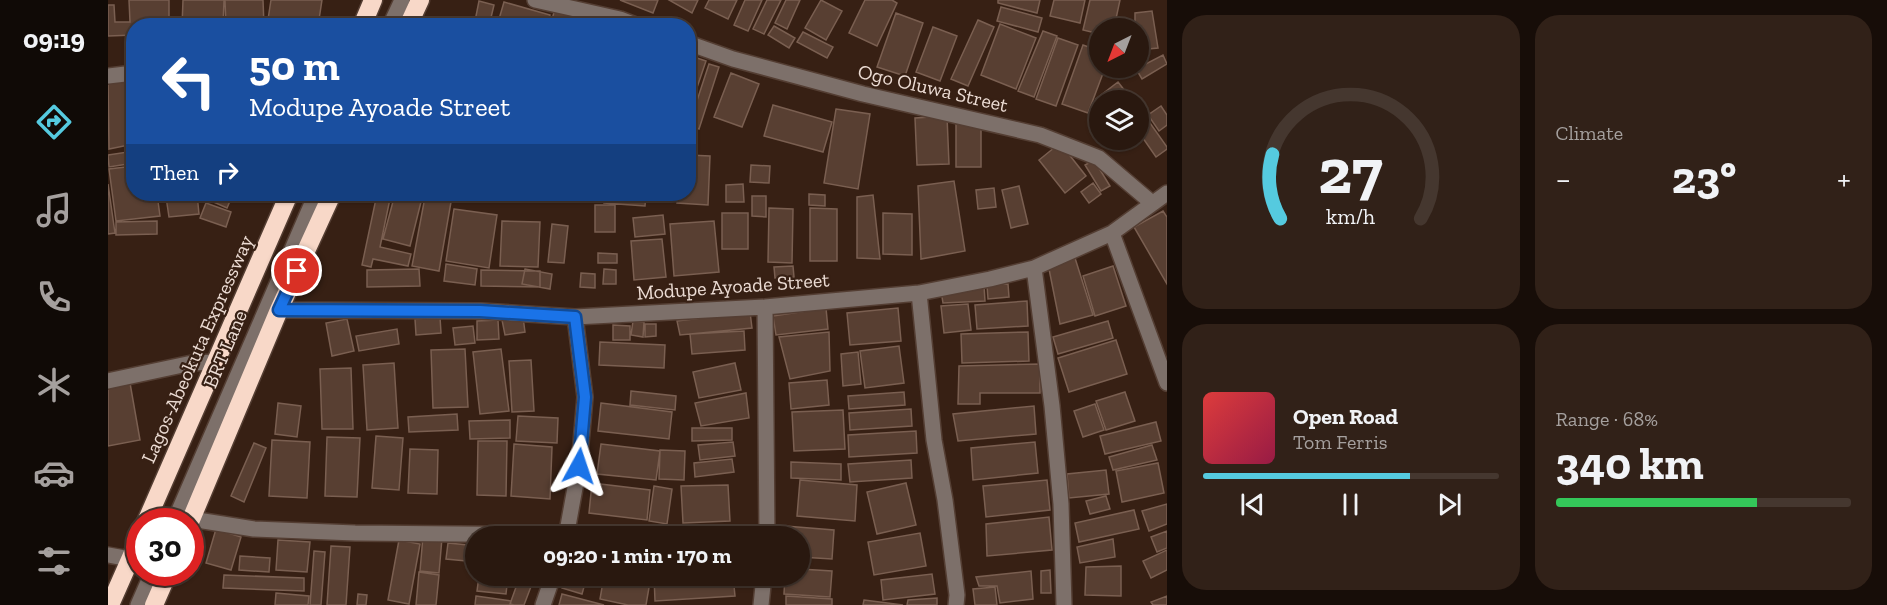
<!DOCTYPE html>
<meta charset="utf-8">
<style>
:root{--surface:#29180f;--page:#312118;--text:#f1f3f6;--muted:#a5a09e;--line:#45372f;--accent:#55cadf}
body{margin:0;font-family:"Zilla Slab",serif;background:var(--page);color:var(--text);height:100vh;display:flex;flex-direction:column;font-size:22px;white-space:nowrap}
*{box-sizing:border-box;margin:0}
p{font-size:20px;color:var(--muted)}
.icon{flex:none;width:33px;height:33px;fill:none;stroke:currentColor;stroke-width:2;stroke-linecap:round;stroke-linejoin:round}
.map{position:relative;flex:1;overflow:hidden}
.drawer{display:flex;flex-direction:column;gap:15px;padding:15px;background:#170d08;width:720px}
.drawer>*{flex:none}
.banner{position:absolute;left:18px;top:18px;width:570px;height:183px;border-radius:24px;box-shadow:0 2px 4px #0004,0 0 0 2px var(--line);background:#1a4fa0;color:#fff;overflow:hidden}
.needle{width:39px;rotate:222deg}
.buttons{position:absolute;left:981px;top:18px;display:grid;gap:12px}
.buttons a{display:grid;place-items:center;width:60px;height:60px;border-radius:50%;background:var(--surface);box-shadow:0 2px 4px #0004,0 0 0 2px var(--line);font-size:30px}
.speed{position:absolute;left:18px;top:508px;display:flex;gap:12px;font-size:30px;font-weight:700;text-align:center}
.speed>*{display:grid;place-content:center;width:78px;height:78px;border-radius:50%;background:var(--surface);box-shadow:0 2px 4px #0004,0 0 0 2px var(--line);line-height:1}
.speed .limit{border:9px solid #d22;background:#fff;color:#111}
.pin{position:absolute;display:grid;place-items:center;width:51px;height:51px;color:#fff;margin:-26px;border:3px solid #fff;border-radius:50%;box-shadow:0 2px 6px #0007}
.me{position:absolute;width:66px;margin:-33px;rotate:5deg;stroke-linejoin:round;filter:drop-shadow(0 0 4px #0008)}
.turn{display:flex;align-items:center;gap:21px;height:126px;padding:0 24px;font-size:27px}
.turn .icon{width:78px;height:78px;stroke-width:2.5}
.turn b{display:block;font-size:42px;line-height:51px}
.then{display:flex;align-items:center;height:57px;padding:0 24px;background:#0003;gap:12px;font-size:22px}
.big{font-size:45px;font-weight:700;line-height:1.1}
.drawer .tile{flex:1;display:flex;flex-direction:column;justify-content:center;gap:9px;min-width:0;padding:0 21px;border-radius:24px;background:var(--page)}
.drawer .dial{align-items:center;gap:0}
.dial svg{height:156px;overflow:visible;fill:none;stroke:var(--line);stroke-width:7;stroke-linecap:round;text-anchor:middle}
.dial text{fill:var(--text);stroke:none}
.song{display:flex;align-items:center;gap:18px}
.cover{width:72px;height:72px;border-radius:9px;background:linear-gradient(135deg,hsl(0 70% 55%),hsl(340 70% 35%))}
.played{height:6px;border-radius:3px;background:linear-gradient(90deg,var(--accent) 70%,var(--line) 70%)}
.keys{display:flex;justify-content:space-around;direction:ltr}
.heat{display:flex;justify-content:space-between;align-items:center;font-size:33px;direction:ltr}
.charge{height:9px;border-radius:4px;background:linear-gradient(90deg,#34c759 68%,var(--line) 0)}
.drawer .tiles{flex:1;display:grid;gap:15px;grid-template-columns:repeat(2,1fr)}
.trip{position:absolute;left:357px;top:526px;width:345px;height:60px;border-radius:30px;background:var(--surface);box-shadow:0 2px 4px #0004,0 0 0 2px var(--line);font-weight:700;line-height:60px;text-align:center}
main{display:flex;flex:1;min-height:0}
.tab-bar{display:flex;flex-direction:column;width:108px;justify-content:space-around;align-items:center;background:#100a06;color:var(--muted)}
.tab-bar .icon{width:42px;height:42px}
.tab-bar .active{color:var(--accent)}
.tab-bar b{font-size:27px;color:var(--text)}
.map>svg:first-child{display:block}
.building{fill:#583f32;stroke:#7a5f51;stroke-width:1.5}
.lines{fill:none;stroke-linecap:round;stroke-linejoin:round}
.minor-casing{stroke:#543e33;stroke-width:18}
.highway-casing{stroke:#543e33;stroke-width:21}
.minor{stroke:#7d706a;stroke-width:15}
.highway{stroke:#f8d8c8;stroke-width:18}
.route-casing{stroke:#114b97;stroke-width:15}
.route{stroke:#1a73e8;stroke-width:10}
.labels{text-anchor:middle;stroke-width:4.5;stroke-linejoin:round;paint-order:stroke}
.street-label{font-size:20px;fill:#ecdcd4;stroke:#372014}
</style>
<main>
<nav class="tab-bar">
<b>09:19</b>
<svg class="icon active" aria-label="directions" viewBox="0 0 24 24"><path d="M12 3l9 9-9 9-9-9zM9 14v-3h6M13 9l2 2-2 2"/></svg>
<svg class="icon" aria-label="music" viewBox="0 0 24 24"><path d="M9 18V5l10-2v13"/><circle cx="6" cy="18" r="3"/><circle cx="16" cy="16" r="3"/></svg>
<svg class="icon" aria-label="phone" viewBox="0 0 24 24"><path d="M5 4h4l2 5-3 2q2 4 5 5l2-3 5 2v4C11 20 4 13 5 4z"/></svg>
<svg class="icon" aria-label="climate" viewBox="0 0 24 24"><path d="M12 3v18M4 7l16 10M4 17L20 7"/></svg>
<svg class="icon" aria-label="car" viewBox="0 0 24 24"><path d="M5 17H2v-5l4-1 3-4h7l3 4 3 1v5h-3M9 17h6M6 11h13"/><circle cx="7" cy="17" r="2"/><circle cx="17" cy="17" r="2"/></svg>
<svg class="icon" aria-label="filters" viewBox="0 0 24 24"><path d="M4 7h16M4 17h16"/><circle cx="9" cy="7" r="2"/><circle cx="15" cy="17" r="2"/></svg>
</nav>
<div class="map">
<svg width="1059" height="605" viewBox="0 0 1059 605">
<rect width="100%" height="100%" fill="#372014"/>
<path class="building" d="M21,0H61V26H26V35L0,36V5H6L7,22H22Z
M75,0H116L115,26H74Z
M117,0H155L156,26H118Z
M163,0H214L210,26H159Z
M512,0H550L545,13Z
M561,0H590L584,13Z
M601,0H629L620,19L597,8Z
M637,0H654L640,31L626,25Z
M659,0H673L656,34L645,29Z
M678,0H692L679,29L667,23Z
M713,0L734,11L718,40L697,28Z
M757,0H784L789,3L769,46L741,33Z
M890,0H932L929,13L890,3Z
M946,0H977L972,23L942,16Z
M982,0H1012L1006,28H992V34L975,30Z
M371,1L386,5L381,26H366Z
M396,2L442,15L439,26H389Z
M893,7L934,18L930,32L889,21Z
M447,9L467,16L464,26H442Z
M1044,11L1050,48L1030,50V28H1027V13Z
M788,13L815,23L797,76L769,67Z
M870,20L886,27L860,86L843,79Z
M892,24L928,38L908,89L873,75Z
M666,26L687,38L681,48L660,35Z
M825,27L849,36L832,81L808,72Z
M935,31L949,36L926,97L910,91Z
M695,32L725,47L719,58L689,42Z
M950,38L970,45L948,106L928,99Z
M975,45L992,51V68H997L980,113L954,104Z
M580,55L598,61L580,114Z
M1055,55L1059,64L1034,79L1028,69Z
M601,64L611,67L591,129L581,125Z
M623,73L651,84L634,127L606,117Z
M26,74V144L1,149L0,79Z
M1010,82L1024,100H992V104L988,99Z
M665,105L724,122L715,152L656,136Z
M1030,106L1059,147V149L1048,157L1030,131Z
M1053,106L1059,115V125L1051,131L1040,115Z
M728,109L762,114L750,189L716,183Z
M839,116L841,164L809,165L807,118Z
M848,123H873V167H848Z
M952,143L978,176L957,193L931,160Z
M26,151V163L1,167L0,155Z
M580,155L602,156L600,205L569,203L570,194H580Z
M986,160L1002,186L993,191L977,165Z
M643,165L662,166L661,183L642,182Z
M26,166V194H49L52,216L8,221L1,169Z
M846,181L857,251L813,259L810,186Z
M985,183L993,194L981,203L973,192Z
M0,184L7,233L0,234Z
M635,184L636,202H618V185Z
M911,186L920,224L903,228L894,190Z
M886,188L888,207L870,209L868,190Z
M89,194L91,214L61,217L58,197Z
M96,194H125L119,208L94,197Z
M269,194H283L272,247L303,254L300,266L265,259L263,267L254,265Z
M287,194H315L302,246L275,239Z
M497,194H538L537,206L496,203Z
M701,194L717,195V206L701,205Z
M765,195L772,259L749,258V197Z
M644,196H658V217L644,216Z
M317,197L343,202L331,271L304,266Z
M98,203L123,212L118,227L92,218Z
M487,205H507V232H487Z
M661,208L685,209L684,263L660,262Z
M702,208L729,209V261H702Z
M346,209L389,215L381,268L338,261Z
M1055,211L1059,217V284L1026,227Z
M614,213H640V249H614Z
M775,213L804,214V255L775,254Z
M555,215L557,234L527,237L525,218Z
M49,221V234L8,235V222Z
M394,221L432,222L430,267L392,266Z
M606,221L611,272L566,276L562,224Z
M444,224L460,226L456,263L440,262Z
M554,239L558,277L526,280L523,241Z
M490,253L509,254V263H490Z
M967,258L985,315L952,324L940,264Z
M338,264L369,269L367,285L336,281Z
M685,266L686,277L667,278L666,267Z
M1005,266L1018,306L987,316L975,276Z
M311,269L312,286L259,287V270Z
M417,269L444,274L442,289L414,284Z
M496,269L508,270V284H495Z
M373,270L432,271V287L373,286Z
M473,273L487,274V288L472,287Z
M900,284L901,297L880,299L879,285Z
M876,286L877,301L835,303L833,291Z
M919,301L920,326L869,329L867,305Z
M860,304L863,330L836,333L833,306Z
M718,308L720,329L668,335L665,316Z
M790,308L793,341L742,345L739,313Z
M642,312L644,328L572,335L569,321Z
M332,317L333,333L308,335L307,319Z
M415,317L417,332L397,335L394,320Z
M239,319L246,351L224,356L218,323Z
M390,320L391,339L369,340V321Z
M525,321L536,322L535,337L523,335Z
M1000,321L1005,338L950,354L945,337Z
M537,324H548V336L537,337Z
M505,325L522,326V340H505Z
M365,326L367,343L347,345L345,328Z
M289,329L291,344L251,351L248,336Z
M636,331L637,350L584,354L582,334Z
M721,332L722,371L682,379L671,337Z
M920,332L921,361L854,363L853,334Z
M1008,340L1019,374L961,392L950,358Z
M492,342L557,345L556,368L491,365Z
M791,346L796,383L757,388L752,351Z
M357,349L360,407L325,408L323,350Z
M393,349L401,411L372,414L365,352Z
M750,352L753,384L735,386L733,354Z
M423,360L426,411L404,412L401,361Z
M286,363L290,428L259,430L255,365Z
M627,363L633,390L591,398L585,372Z
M932,364V393H872V404H850L851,366Z
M243,368L245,429H214L212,369Z
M719,380L721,405L683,409L681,383Z
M22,383L32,440L0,446V387Z
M523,391L568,396L567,410L522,405Z
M796,392L797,405L741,409L740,396Z
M1017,392L1027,421L998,430L988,401Z
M638,393L641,418L593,426L587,403Z
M170,403L193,406L189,437L167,434Z
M493,403L564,412L561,439L490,431Z
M987,404L996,430L975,437L966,411Z
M926,406L928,434L850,441L845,414Z
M803,409L804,426L742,430L741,413Z
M735,410L737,449L686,451L684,412Z
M349,414L350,430L301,432L300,417Z
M410,416L450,418L449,443L408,441Z
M402,420V438L362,439L361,421Z
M1048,422L1053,441L997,454L992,436Z
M584,428H624V440L584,441Z
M808,431L809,453L741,457L740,435Z
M268,436L295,438L291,490L264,488Z
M219,437L252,438L249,497L217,496Z
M164,440L202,442L199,498L161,496Z
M370,441H399L398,496L369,495Z
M625,442L627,456L592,460L590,445Z
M927,442L930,473L865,480L863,448Z
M146,443L158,448L136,502L123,496Z
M406,444L444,447L442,499L403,496Z
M493,444L552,451L548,480L489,474Z
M1044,445L1049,460L1005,470L1001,457Z
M302,449L330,450L329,494L300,493Z
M552,450L577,451L576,480L551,479Z
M624,459L626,472L587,477L586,463Z
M803,460L804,478L742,482L740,464Z
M683,462L733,464V480L683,478Z
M1050,463L1056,493L1014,502L1008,471Z
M998,470L1001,494L961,498L959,474Z
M692,480L749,485L747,521L689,516Z
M939,480L942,510L878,517L875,486Z
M484,483L542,490L539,520L481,513Z
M798,483L808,525L769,534L759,492Z
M620,485L622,521L575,523L573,486Z
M546,486L564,489L559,524L541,521Z
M998,496L1002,509L982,514L978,501Z
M1059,504V524L1041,531L1034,511Z
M1026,510L1031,529L971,542L967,523Z
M941,517L944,550L879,556L878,524Z
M677,526L726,530L724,559L692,557V537H676Z
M484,527L540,537H482Z
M108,529L133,537L123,570L98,563Z
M627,530V537H562V534Z
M1059,531V548L1049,552L1043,537Z
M812,533L818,566L766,575L760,542Z
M315,536L334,538L331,573L312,571Z
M1005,539L1007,557L972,563L969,547Z
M170,540L202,542L199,572L168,570Z
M291,540L312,544L301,604L280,600Z
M340,543L360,545L358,561L338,559Z
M362,545H368V561L360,560Z
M223,546L242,547L238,605H219Z
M1059,550V570L1043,578L1035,561Z
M206,551L217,552L213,605H202Z
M132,556L162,558L161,572L131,570Z
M1013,566V596L977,595L978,567Z
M692,569L724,571L722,597L676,594L677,576H692Z
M942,570L943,593H933V571Z
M923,571L925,599L892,603L889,586H871L868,577Z
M311,572L331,575L328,605H308Z
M824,574L827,594L775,600L773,580Z
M116,575L196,578V591L115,588Z
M371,576H400L398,594L369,591Z
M412,576H427L416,605H406L402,604Z
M457,576H479L474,594L454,588Z
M496,576H543L538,605H520L492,599Z
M546,576H625L627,596L547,601Z
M887,587L889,605H867L865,589Z
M168,593L201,596L200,605H167Z
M250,594L259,595L258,605H249Z
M454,594L496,605H451Z
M368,596L403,601L402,605H367Z
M678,596L724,599V605H678Z
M1059,596V605H1045L1043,602Z
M829,598V605H799L800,600Z
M756,600L795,605H755Z"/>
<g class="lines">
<defs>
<path id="minor" d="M427,0L512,19L530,26
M282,26L294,0
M580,43L625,59L755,94L932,135L991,158L1044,203
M0,76L26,73
M1004,233L1059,383
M926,268L944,406L953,504L956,605
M811,293L826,440L837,500L849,595L848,605
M657,307L659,537
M171,310L373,311L467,317L657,307L811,293L882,279L926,268L1004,233L1059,193
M0,381L84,363L109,362
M83,519L146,529L247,533L458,535
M66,522L208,194
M458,537L471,466L477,397L467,317
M0,555L22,559
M30,605L44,573
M435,605L445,576
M653,605L656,576"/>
<path id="highway" d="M254,26L265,0
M300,26L312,0
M38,522L181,194
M82,522L171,310L224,194
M2,605L32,537
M46,605L60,573"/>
</defs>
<use href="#minor" class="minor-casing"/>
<use href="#highway" class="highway-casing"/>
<use href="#minor" class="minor"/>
<use href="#highway" class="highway"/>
</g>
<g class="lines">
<defs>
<path id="route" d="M189,271L171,310L372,311L467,317L477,397L471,466"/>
</defs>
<use href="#route" class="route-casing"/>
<use href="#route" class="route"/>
</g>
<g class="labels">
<g class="street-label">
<text transform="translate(825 88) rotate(13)" y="7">Ogo Oluwa Street</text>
<text transform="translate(625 286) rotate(-4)" y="7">Modupe Ayoade Street</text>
<text transform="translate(89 349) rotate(-66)" y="7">Lagos-Abeokuta Expressway</text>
<text transform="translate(117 349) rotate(-67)" y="7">BRT Lane</text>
</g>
</g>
</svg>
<div class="buttons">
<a><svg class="needle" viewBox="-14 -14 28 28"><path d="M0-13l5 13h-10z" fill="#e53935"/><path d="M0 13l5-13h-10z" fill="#a5a09e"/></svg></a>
<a><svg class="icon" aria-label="layers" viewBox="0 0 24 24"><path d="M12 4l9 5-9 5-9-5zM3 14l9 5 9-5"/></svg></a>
</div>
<div class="speed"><div class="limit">30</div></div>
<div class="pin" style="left:189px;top:271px;background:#d93025"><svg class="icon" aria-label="arrive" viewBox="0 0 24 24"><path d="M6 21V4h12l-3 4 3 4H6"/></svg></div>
<svg class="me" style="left:471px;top:466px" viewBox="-20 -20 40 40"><path d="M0-17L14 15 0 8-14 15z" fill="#1a73e8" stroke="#fff" stroke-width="4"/></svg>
<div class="trip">09:20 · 1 min · 170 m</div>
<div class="banner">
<div class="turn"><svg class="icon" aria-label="left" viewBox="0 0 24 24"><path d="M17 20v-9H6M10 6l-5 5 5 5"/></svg><div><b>50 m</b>Modupe Ayoade Street</div></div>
<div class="then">Then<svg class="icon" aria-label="right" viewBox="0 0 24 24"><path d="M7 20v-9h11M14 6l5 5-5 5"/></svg></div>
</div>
</div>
<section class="drawer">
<div class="tiles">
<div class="tile dial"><svg viewBox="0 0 100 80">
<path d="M14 69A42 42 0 1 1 86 69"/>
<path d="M14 69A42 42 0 0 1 10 36" stroke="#55cadf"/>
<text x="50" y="56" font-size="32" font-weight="700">27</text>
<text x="50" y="72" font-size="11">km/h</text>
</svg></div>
<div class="tile"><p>Climate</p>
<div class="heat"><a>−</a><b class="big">23°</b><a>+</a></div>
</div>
<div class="tile">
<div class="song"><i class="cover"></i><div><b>Open Road</b><p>Tom Ferris</p></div></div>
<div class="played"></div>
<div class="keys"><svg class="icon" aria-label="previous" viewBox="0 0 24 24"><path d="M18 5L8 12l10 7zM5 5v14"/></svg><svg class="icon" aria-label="pause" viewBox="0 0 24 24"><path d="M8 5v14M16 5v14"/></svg><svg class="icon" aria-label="next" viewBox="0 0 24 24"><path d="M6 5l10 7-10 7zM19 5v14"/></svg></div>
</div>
<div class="tile"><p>Range · 68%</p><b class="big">340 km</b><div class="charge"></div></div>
</div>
</section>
</main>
